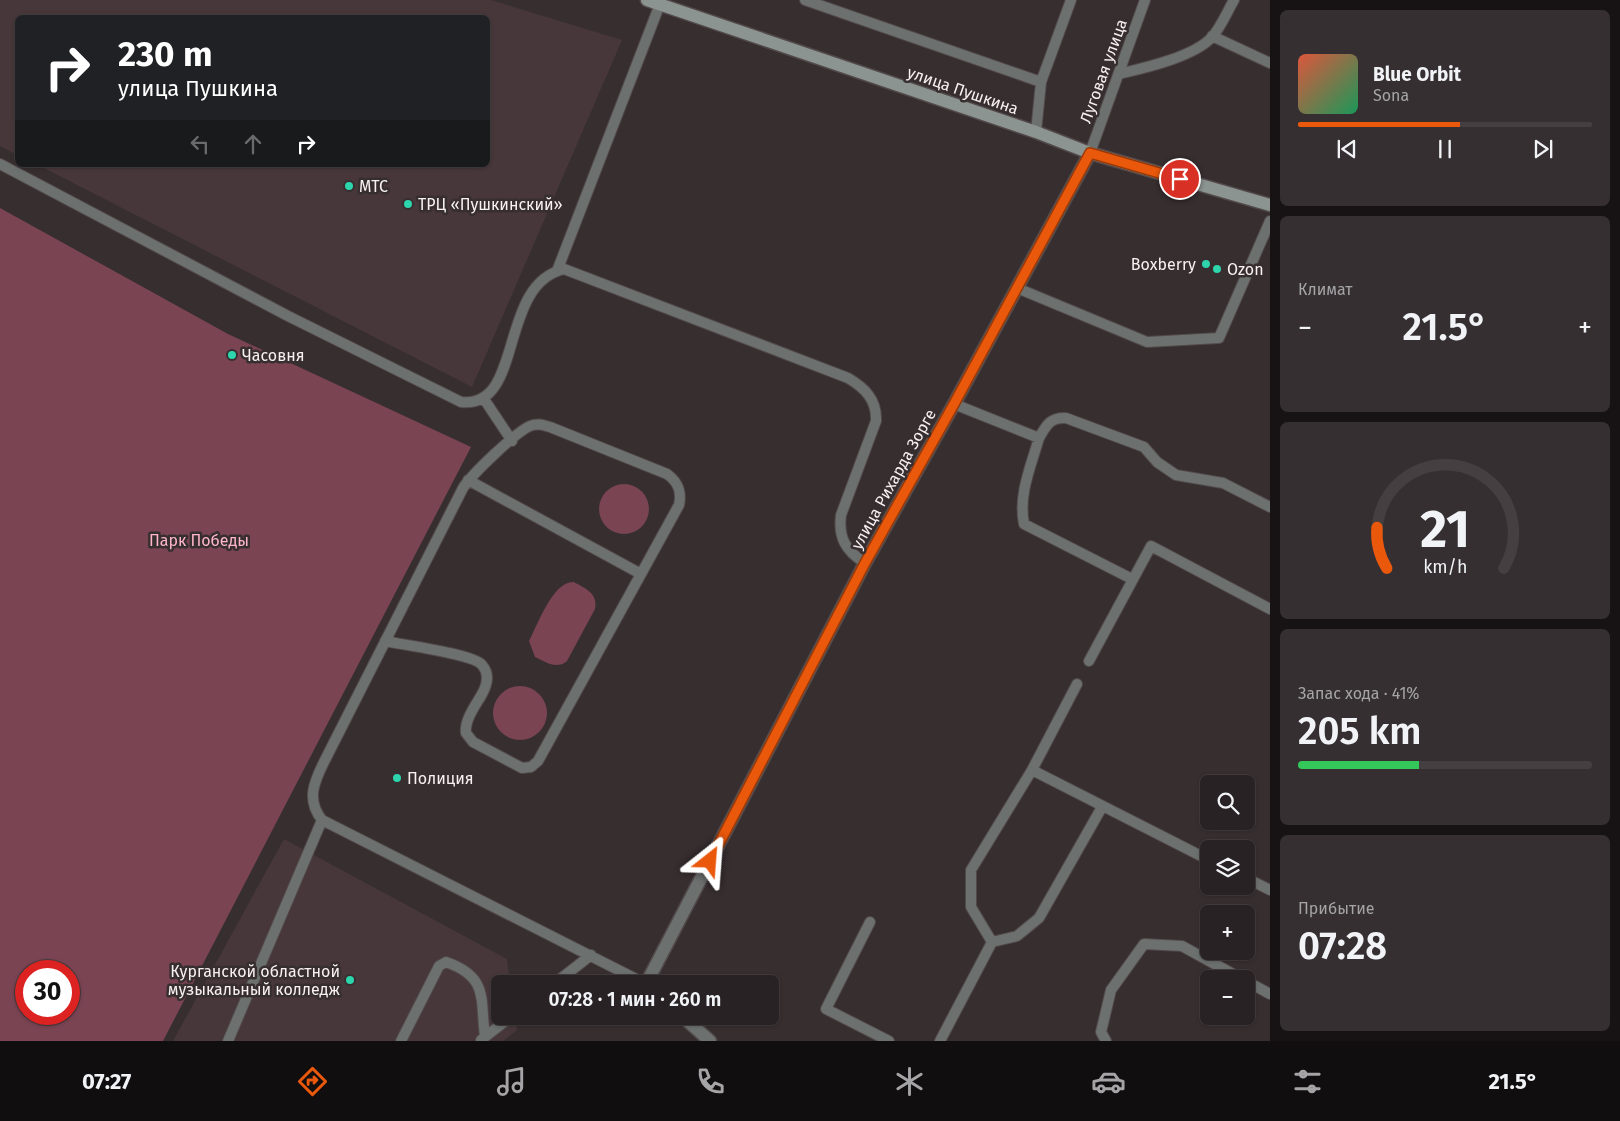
<!DOCTYPE html>
<html lang="ru">
<meta charset="utf-8">
<style>
:root{--surface:#292224;--page:#352f31;--text:#f1f3f6;--muted:#a5a4a6;--line:#453f41;--accent:#ea580c}
body{margin:0;font-family:"Fira Sans",sans-serif;background:var(--page);color:var(--text);height:100vh;display:flex;flex-direction:column;font-size:19px;white-space:nowrap}
*{box-sizing:border-box;margin:0}
p{font-size:16px;color:var(--muted)}
.icon{flex:none;width:28px;height:28px;fill:none;stroke:currentColor;stroke-width:2;stroke-linecap:round;stroke-linejoin:round}
.map{position:relative;flex:1;overflow:hidden}
.side{display:flex;flex-direction:column;gap:10px;padding:10px;background:#171314;width:350px}
.side>*{flex:none}
.top-card{position:absolute;left:15px;top:15px;width:475px;height:152px;border-radius:8px;box-shadow:0 1px 4px #0004,0 0 0 1px var(--line);background:#202124;color:#fff;overflow:hidden}
.controls{position:absolute;left:1200px;top:775px;display:grid;gap:10px}
.controls a{display:grid;place-items:center;width:55px;height:55px;border-radius:8px;background:var(--surface);box-shadow:0 1px 4px #0004,0 0 0 1px var(--line);font-size:25px}
.speed{position:absolute;left:15px;top:960px;display:flex;gap:10px;font-size:25px;font-weight:700;text-align:center}
.speed>*{display:grid;place-content:center;width:65px;height:65px;border-radius:50%;background:var(--surface);box-shadow:0 1px 4px #0004,0 0 0 1px var(--line);line-height:1}
.speed .limit{border:8px solid #d22;background:#fff;color:#111}
.pin{position:absolute;display:grid;place-items:center;width:42px;height:42px;color:#fff;margin:-21px;border:2px solid #fff;border-radius:50%;box-shadow:0 1px 5px #0007}
.me{position:absolute;width:55px;margin:-28px;rotate:28deg;stroke-linejoin:round;filter:drop-shadow(0 0 4px #0008)}
.turn{display:flex;align-items:center;gap:18px;height:105px;padding:0 20px;font-size:22px}
.turn .icon{width:65px;height:65px;stroke-width:2.5}
.turn b{display:block;font-size:35px;line-height:42px}
.lanes{display:flex;align-items:center;height:48px;padding:0 20px;background:#0003;justify-content:center;gap:25px;direction:ltr}
.lanes .off{opacity:.35}
.big{font-size:38px;font-weight:600;line-height:1.1}
.side .card{flex:1;display:flex;flex-direction:column;justify-content:center;gap:8px;min-width:0;padding:0 18px;border-radius:8px;background:var(--page)}
.side .dial{align-items:center;gap:0}
.dial svg{height:130px;overflow:visible;fill:none;stroke:var(--line);stroke-width:7;stroke-linecap:round;text-anchor:middle}
.dial text{fill:var(--text);stroke:none}
.song{display:flex;align-items:center;gap:15px}
.cover{width:60px;height:60px;border-radius:8px;background:linear-gradient(135deg,hsl(10 70% 55%),hsl(150 70% 35%))}
.played{height:5px;border-radius:2px;background:linear-gradient(90deg,var(--accent) 55%,var(--line) 55%)}
.keys{display:flex;justify-content:space-around;direction:ltr}
.heat{display:flex;justify-content:space-between;align-items:center;font-size:28px;direction:ltr}
.charge{height:8px;border-radius:4px;background:linear-gradient(90deg,#34c759 41%,var(--line) 0)}
.trip{position:absolute;left:491px;top:975px;width:288px;height:50px;border-radius:8px;background:var(--surface);box-shadow:0 1px 4px #0004,0 0 0 1px var(--line);font-weight:600;line-height:50px;text-align:center}
.dock{display:flex;height:80px;justify-content:space-around;align-items:center;background:#100e0e;color:var(--muted)}
.dock .icon{width:35px;height:35px}
.dock .on{color:var(--accent)}
.dock b{font-size:22px;color:var(--text)}
main{display:flex;flex:1;min-height:0}
.map>svg:first-child{display:block}
.built{fill:#47373b}
.park{fill:#7a4453;fill-rule:evenodd}
.lines{fill:none;stroke-linecap:round;stroke-linejoin:round}
.service-casing{stroke:#52494b;stroke-width:12}
.minor-casing{stroke:#52494b;stroke-width:15}
.secondary-casing{stroke:#52494b;stroke-width:15}
.service{stroke:#6c706e;stroke-width:10}
.minor{stroke:#6c706e;stroke-width:12}
.secondary{stroke:#8c9491;stroke-width:12}
.route-casing{stroke:#983908;stroke-width:12}
.route{stroke:#ea580c;stroke-width:9}
.poi-dot{fill:#2ed4ab;stroke:#372e30;stroke-width:2}
.labels{text-anchor:middle;stroke-width:5;stroke-linejoin:round;paint-order:stroke}
.street-label{font-size:16px;fill:#f7f1f2;stroke:#372e30}
.poi-label{font-size:16px;fill:#f7f1f2;stroke:#372e30;text-anchor:start}
.park-label{font-size:16px;fill:#feb6c8;stroke:#372e30}
</style>
<main>
<div class="map">
<svg width="1270" height="1041" viewBox="0 0 1270 1041">
<rect width="100%" height="100%" fill="#372e30"/>
<path class="built" d="M0,0H491L622,40L472,387L38,165H488V18H18L17,155L0,146Z
M284,839L507,959L510,984H500V1016H515L517,1030L503,1041H173Z"/>
<path class="park" d="M0,208L228,334L471,447L163,1041H0ZM26,971H69V1014H26Z
M599 509a25 25 0 1 1 50 0a25 25 0 1 1-50 0Z
M574,582C586,589 598,593 595,609L567,661C556,670 546,662 535,657L529,641C538,624 553,581 574,582Z
M493 713a27 27 0 1 1 54 0a27 27 0 1 1-54 0Z"/>
<g class="lines">
<defs>
<path id="service" d="M805,0L1041,82
M1212,36L1270,63
M1119,74C1144,68 1194,57 1212,37C1221,27 1227,12 1234,0
M1036,132L1041,82L1071,0
M1090,153L1145,0
M0,164L288,316L461,402C525,409 497,285 564,269L848,378C865,388 877,400 876,421L841,515C838,538 846,551 865,563
M557,271L660,4
M1017,288L1147,342L1219,338L1270,221
M484,399L512,441
M954,404L1039,438C1031,466 1018,495 1024,524L1132,579
M1039,438C1046,426 1050,417 1066,418L1144,447L1157,462L1176,475L1223,483L1270,507
M468,480L641,574
M385,641C403,645 473,654 482,665C490,674 487,685 482,694C476,705 464,720 466,733L473,742L522,768L531,767L538,761L679,505C682,491 678,482 667,474L550,427C543,425 537,423 530,426C516,432 472,474 463,488L324,762C314,782 306,800 322,820L646,984
M1089,661L1151,546L1270,609
M1032,770L1209,860
M1246,878L1270,890
M870,922L826,1009L889,1041
M992,942L1017,936L1039,918L1102,807
M1246,981L1270,994
M554,984L591,955
M481,1040L512,1016
M228,1041L322,820
M401,1041L439,966L446,962C489,977 480,999 485,1037
M940,1041L992,942L971,907V870L1032,770L1077,684
M1106,1041L1101,1032L1111,990L1144,944L1182,946L1242,979"/>
<path id="minor" d="M646,984L865,563L954,404L1090,153
M682,1016L710,1041"/>
<path id="secondary" d="M647,0L1036,132L1090,153L1270,205"/>
</defs>
<use href="#service" class="service-casing"/>
<use href="#minor" class="minor-casing"/>
<use href="#secondary" class="secondary-casing"/>
<use href="#service" class="service"/>
<use href="#minor" class="minor"/>
<use href="#secondary" class="secondary"/>
</g>
<g class="lines">
<defs>
<path id="route" d="M710,861L865,563L954,404L1090,153L1180,179"/>
</defs>
<use href="#route" class="route-casing"/>
<use href="#route" class="route"/>
</g>
<g class="poi-dot">
<circle cx="349" cy="186" r="5"/>
<circle cx="408" cy="204" r="5"/>
<circle cx="1206" cy="264" r="5"/>
<circle cx="1217" cy="269" r="5"/>
<circle cx="232" cy="355" r="5"/>
<circle cx="397" cy="778" r="5"/>
<circle cx="350" cy="980" r="5"/>
</g>
<g class="labels">
<g class="street-label">
<text transform="translate(1103 71) rotate(-70)" y="6">Луговая улица</text>
<text transform="translate(963 90) rotate(19)" y="6">улица Пушкина</text>
<text transform="translate(893 479) rotate(-61)" y="6">улица Рихарда Зорге</text>
</g>
<g class="poi-label">
<text x="359" y="192">МТС</text>
<text x="418" y="210">ТРЦ «Пушкинский»</text>
<text x="1196" y="270" text-anchor="end">Boxberry</text>
<text x="1227" y="275">Ozon</text>
<text x="242" y="361">Часовня</text>
<text x="407" y="784">Полиция</text>
<text x="340" y="977" text-anchor="end">Курганской областной<tspan x="340" dy="18">музыкальный колледж</tspan></text>
</g>
<g class="park-label">
<text x="199" y="546">Парк Победы</text>
</g>
</g>
</svg>
<div class="controls">
<a><svg class="icon" aria-label="search" viewBox="0 0 24 24"><circle cx="10" cy="10" r="6"/><path d="M15 15l6 6"/></svg></a>
<a><svg class="icon" aria-label="layers" viewBox="0 0 24 24"><path d="M12 4l9 5-9 5-9-5zM3 14l9 5 9-5"/></svg></a>
<a>+</a>
<a>−</a>
</div>
<div class="speed"><div class="limit">30</div></div>
<div class="pin" style="left:1180px;top:179px;background:#d93025"><svg class="icon" aria-label="arrive" viewBox="0 0 24 24"><path d="M6 21V4h12l-3 4 3 4H6"/></svg></div>
<svg class="me" style="left:710px;top:861px" viewBox="-20 -20 40 40"><path d="M0-17L14 15 0 8-14 15z" fill="#ea580c" stroke="#fff" stroke-width="4"/></svg>
<div class="trip">07:28 · 1 мин · 260 m</div>
<div class="top-card">
<div class="turn"><svg class="icon" aria-label="right" viewBox="0 0 24 24"><path d="M7 20v-9h11M14 6l5 5-5 5"/></svg><div><b>230 m</b>улица Пушкина</div></div>
<div class="lanes"><svg class="icon off" aria-label="left" viewBox="0 0 24 24"><path d="M17 20v-9H6M10 6l-5 5 5 5"/></svg><svg class="icon off" aria-label="ahead" viewBox="0 0 24 24"><path d="M12 20V5M6 11l6-6 6 6"/></svg><svg class="icon" aria-label="right" viewBox="0 0 24 24"><path d="M7 20v-9h11M14 6l5 5-5 5"/></svg></div>
</div>
</div>
<section class="side">
<div class="card">
<div class="song"><i class="cover"></i><div><b>Blue Orbit</b><p>Sona</p></div></div>
<div class="played"></div>
<div class="keys"><svg class="icon" aria-label="previous" viewBox="0 0 24 24"><path d="M18 5L8 12l10 7zM5 5v14"/></svg><svg class="icon" aria-label="pause" viewBox="0 0 24 24"><path d="M8 5v14M16 5v14"/></svg><svg class="icon" aria-label="next" viewBox="0 0 24 24"><path d="M6 5l10 7-10 7zM19 5v14"/></svg></div>
</div>
<div class="card"><p>Климат</p>
<div class="heat"><a>−</a><b class="big">21.5°</b><a>+</a></div>
</div>
<div class="card dial"><svg viewBox="0 0 100 80">
<path d="M14 69A42 42 0 1 1 86 69"/>
<path d="M14 69A42 42 0 0 1 8 44" stroke="#ea580c"/>
<text x="50" y="56" font-size="32" font-weight="700">21</text>
<text x="50" y="72" font-size="11">km/h</text>
</svg></div>
<div class="card"><p>Запас хода · 41%</p><b class="big">205 km</b><div class="charge"></div></div>
<div class="card"><p>Прибытие</p><b class="big">07:28</b></div>
</section>
</main>
<nav class="dock">
<b>07:27</b>
<svg class="icon on" aria-label="directions" viewBox="0 0 24 24"><path d="M12 3l9 9-9 9-9-9zM9 14v-3h6M13 9l2 2-2 2"/></svg>
<svg class="icon" aria-label="music" viewBox="0 0 24 24"><path d="M9 18V5l10-2v13"/><circle cx="6" cy="18" r="3"/><circle cx="16" cy="16" r="3"/></svg>
<svg class="icon" aria-label="phone" viewBox="0 0 24 24"><path d="M5 4h4l2 5-3 2q2 4 5 5l2-3 5 2v4C11 20 4 13 5 4z"/></svg>
<svg class="icon" aria-label="climate" viewBox="0 0 24 24"><path d="M12 3v18M4 7l16 10M4 17L20 7"/></svg>
<svg class="icon" aria-label="car" viewBox="0 0 24 24"><path d="M5 17H2v-5l4-1 3-4h7l3 4 3 1v5h-3M9 17h6M6 11h13"/><circle cx="7" cy="17" r="2"/><circle cx="17" cy="17" r="2"/></svg>
<svg class="icon" aria-label="filters" viewBox="0 0 24 24"><path d="M4 7h16M4 17h16"/><circle cx="9" cy="7" r="2"/><circle cx="15" cy="17" r="2"/></svg>
<b>21.5°</b>
</nav>
